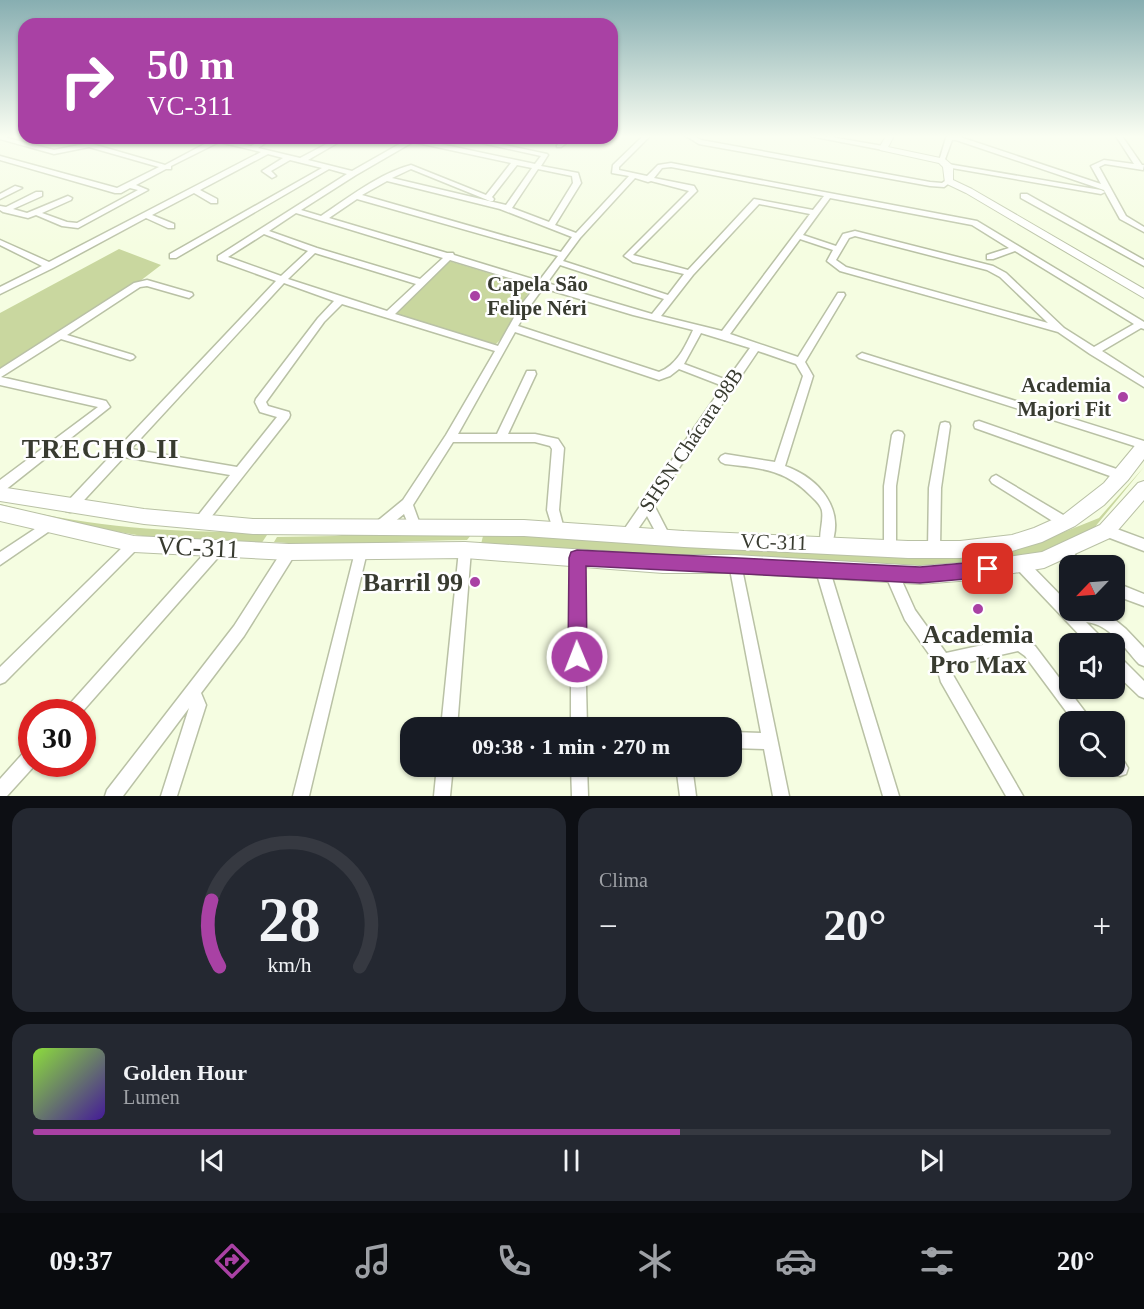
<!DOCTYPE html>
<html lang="pt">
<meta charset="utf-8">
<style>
:root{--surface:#171b24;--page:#242831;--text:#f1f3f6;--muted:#9ea1a6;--line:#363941;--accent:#a941a4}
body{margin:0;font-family:"Times New Roman",serif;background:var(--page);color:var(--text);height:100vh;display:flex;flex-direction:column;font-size:22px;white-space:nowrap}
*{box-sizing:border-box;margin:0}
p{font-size:20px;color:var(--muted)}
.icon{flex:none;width:33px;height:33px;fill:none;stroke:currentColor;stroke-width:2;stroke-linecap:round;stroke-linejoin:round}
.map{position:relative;height:796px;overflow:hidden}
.drawer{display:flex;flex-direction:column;gap:12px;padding:12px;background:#0d0f14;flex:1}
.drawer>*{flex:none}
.top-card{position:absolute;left:18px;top:18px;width:600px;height:126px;border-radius:18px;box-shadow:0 2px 4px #0004;background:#a941a4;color:#fff;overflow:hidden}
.needle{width:39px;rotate:245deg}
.fabs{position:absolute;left:1059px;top:555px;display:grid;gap:12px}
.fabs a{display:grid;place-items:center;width:66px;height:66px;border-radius:12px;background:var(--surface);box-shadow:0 2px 4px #0004;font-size:30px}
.speed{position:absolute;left:18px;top:699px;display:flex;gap:12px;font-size:30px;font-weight:700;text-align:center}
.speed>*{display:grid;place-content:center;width:78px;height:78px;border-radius:50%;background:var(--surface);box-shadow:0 2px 4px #0004;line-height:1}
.speed .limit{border:9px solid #d22;background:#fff;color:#111}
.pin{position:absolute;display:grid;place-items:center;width:51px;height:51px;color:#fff;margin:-26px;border-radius:12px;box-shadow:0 3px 9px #0006}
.me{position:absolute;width:66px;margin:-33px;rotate:359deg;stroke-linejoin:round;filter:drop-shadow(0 0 4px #0008)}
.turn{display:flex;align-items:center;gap:21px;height:126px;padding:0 30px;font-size:27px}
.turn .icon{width:78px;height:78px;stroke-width:2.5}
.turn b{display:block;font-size:42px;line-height:51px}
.big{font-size:45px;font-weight:700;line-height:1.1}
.drawer .card{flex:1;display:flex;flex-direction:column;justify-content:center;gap:9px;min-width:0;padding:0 21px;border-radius:18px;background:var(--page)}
.drawer .dial{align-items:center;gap:0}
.dial svg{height:156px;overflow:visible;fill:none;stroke:var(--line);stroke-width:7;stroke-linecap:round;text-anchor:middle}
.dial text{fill:var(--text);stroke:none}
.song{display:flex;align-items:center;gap:18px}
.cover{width:72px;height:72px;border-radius:9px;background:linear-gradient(135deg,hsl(90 70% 55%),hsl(260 70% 35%))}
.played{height:6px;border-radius:3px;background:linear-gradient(90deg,var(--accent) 60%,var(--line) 60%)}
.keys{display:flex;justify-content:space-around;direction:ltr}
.heat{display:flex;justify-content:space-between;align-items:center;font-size:33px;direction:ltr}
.drawer .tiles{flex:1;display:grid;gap:12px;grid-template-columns:1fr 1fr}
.card:last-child{grid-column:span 2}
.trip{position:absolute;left:400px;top:717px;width:342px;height:60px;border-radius:18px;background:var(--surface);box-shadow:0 2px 4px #0004;font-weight:700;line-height:60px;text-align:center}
.dock{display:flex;height:96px;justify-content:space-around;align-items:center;background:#090b0e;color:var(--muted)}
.dock .icon{width:42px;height:42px}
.dock .current{color:var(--accent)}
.dock b{font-size:27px;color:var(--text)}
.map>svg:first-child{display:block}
.green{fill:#c9d79f}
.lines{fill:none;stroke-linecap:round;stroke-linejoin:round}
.minor-casing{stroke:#b9c1a5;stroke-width:3}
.tertiary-casing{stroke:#b9c1a5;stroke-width:2}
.secondary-casing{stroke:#b9c1a5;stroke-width:2}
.minor{fill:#fff;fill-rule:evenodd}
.tertiary{fill:#fff;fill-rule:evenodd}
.secondary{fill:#fff;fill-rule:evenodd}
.route{fill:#a941a4;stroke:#6e2a6b;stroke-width:1.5}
.poi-dot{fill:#a941a4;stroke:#fff;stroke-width:2}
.labels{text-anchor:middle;stroke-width:5;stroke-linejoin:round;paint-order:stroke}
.poi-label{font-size:21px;font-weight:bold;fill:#383b30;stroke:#fff;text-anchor:start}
.street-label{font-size:21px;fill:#383b30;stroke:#fff}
.near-street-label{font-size:26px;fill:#383b30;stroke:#fff}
.near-poi-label{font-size:26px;font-weight:bold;fill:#383b30;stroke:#fff;text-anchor:end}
.district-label{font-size:27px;font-weight:bold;letter-spacing:1.5px;fill:#383b30;stroke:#fff}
</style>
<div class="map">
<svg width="1144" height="796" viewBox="0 0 1144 796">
<rect width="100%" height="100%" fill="#f5fde1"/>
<path class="green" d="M119,249L161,265L131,288L0,373V313Z
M449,261L532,286L503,337L493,347L398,317L396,314Z
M1144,467L1090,533L1028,559L914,569L481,544L484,532L632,539L1039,542L1099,518Z
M0,504C87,528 180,533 269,532L261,544L178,542L84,526L0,507Z
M356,533L471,535L467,540C402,540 339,548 274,542L277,537L335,536Z"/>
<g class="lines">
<defs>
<path id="minor" d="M0,136L54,150L89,143L165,165L212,140L211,138H218L251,146L265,138H273L258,148L300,158L338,138H346L308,160L352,171L410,138H418L417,139L535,164L541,156L459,138H472L547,154L548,155L541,166L578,173L581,183L555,225L576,233L629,176L612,173L613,165L643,136H650L619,167V170L647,176L658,165L671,163L977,221L1144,322V329L1141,328L1102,351L1144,378V387L1090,354L1058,332L840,271L827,261L833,250L800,239L730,334L798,357L838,293H844L845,295L805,362L813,376L785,466C819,478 847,510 830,548L826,550L822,548C817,537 824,523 822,511C821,505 815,500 811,496C785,469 760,468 725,464L721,462L719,459L721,456L725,454L775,462L803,376L796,364L758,351L654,505L671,538L669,542L665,544L661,542L647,516L631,539L627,541L623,539L621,535L623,531L723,386L679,369L670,376L659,380L515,332L458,434H497L527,371H535L536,374L508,434H535L558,439L564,448L559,510L564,529L562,533L558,534L554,533L547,510L552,449L550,446L535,442H453L413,505L421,527L419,531L415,532L411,531L404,514L383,531L379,532L375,531L373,527L375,523L403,500L446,435L495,351L342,304L324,322L266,402L268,406L289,412L290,415L289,418L204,526L200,527L196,526L194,522L196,518L230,475L124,457L74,511L70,512L66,511L64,507L66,503L276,281L218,260V256L347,174L329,169L176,258H170V254L322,168L290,160L271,171L276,176L272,178L262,171L283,158L268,154L200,190L217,199V203H211L194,193L152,215L174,224V228H168L146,218L53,268L0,294V287L42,266L0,245V240L49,262L261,152L219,142L171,166V169H166L136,185L148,190L78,228L62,226L36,215L28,218L3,212L0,210V206L6,207L36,192H42V196L13,209L27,213L68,196L72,198L71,200L42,213L67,222L77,223L138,190L130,188L121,193H115L0,160V156L117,188L159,167L89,147L54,154L0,139ZM413,142L511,163L486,195L411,165C380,173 348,198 321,216L301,210L356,175ZM517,165L532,168L506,205L392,178L411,169L490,201H493L494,199L492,197ZM671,167L824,196L813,210L754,199L688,270L633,255L697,191L694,186L654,178L662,168ZM538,169L572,176L573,183L549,222L512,208ZM635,178L648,182L651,181L689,191L624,256L633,262L684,274L668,295L563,261L580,238ZM387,181L500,209L572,237L561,252L362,195ZM830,198L972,225L1009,248L987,255V259H993L1015,251L1134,324L1094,347L1064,328L1006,273L993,266L855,231L843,234L836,246L803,235ZM357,199L558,256L539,281L454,255L453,253H447L329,218ZM759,204L810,214L722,331L661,316L693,275ZM296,213L443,258L420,279L317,248L269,231ZM264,234L308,251L281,276L228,257ZM855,236L987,270L1000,277L1048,323L846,267L836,260L849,238ZM315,253L416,284L387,311L288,279ZM450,260L536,286L521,305L498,346L395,314ZM560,265L664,299L652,314L547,283ZM284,283L334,301L318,318L256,399L255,402L260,412L277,417L237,467L131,449ZM543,288L633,315L693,330C685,347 677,365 659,372L518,326L530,306ZM701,333L750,348L727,380L684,364Z
M686,136H694L701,140L930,182L942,183L948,179L952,181L944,187L930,186L699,144Z
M810,136H825L883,146L886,148L883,150Z
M957,136L1101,184L1091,166L1093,165L1104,160L1134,164L1116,136H1122L1142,165H1144L1143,170L1105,164L1099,167L1126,216L1144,227V232L1120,219L1104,190L956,140H952L944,162H940L939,161L946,138L949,136Z
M566,138H573L561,147H557V145Z
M948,164L1101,190L1105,192L1101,194L946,167V165Z
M15,186L22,188L0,199V194Z
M1021,194H1027L1144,260V266L1021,198Z
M147,280L192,293L193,295L189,298L147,286L140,287L67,335L133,355L135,357L133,359L130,360L61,339L1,377L102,400L106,401L110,407L4,491L0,492V480L98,407L0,385V369L134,283Z
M862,353L1144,441V449L859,358L857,356Z
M979,421L1128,473L1130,476L1128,479L1124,481L975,428L974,425L975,422Z
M945,422L949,423L950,426L941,488L940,549L939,553L934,555L929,553L928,549L929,488L940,426L941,423Z
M898,431L902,432L904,435L896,486V549L895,553L890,555L885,553L884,549V486L892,435L894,432Z
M996,475L1070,519L1072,523L1070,527L1066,528L1062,527L992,483L990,480L992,477Z
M47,521L51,522L53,526L51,530L0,565V552Z
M1106,525L1144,539V551L1102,535L1100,531L1102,527Z
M134,538L138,540L140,544L138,548L5,682L0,684V667L130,540Z
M217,543L222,545L223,549L222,553L82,712H65L67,707L212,545Z
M465,544L470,546L471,550L457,728H441L459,550L460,546Z
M1064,545L1069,547L1084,566H1070L1058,551L1059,547Z
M289,546L294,548L295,552L294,556L244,636L201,693L206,705L177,796H161L189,708L123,796H105L107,790L234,626L284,548Z
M361,546L366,548L367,552L309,796H293L355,552L356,548Z
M577,551L582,553L583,557L587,728H571V557L572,553Z
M735,558L740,560L741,564L789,796H773L764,749L732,748V732L761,733L729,564L730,560Z
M1022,559L1027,561L1070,605V610H1098L1109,615L1126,629L1144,648V666L1139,664C1124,648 1110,624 1086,622L1103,639L1105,644H1088L1017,569L1015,565L1017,561Z
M823,565L828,567L830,571L899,796H883L816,571L818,567Z
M892,568L897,570L915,610L946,653L1019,637L1035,646L1089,717L1091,722H1074L1025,656L1018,651L951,666L953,675L1023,796H1006L941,682L936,664L905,620L885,574L887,570Z
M1114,582L1144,594V606L1114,595Z
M1114,654L1119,656L1144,681V698L1139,696L1114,672Z
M32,748V764H36L7,796H0V779L26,750Z
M1114,753L1120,755L1128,768L1126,774L1120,776L1114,774L1108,766H1114Z
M437,766H453L450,796H434Z
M571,766H587L588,796H572Z
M676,766H692L696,796H680Z"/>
<path id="tertiary" d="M886,136H894L888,147L945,159L953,166V180L972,189L1144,289V298L966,193L945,183L943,167L939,163L880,150L879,148Z"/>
<path id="secondary" d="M1144,441V459L1128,480L1104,505L1075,526L1042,542L1012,551L960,558H908L684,547L524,536L253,534L144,524L0,501V487L144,509L253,519L524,520L684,531L908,541H960L1012,535L1034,528L1063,515L1104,483L1138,442Z
M1144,481V500L1112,537L1044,568L972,580L920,584L735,573H663L465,558L289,560L134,552L0,521V505L134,536L289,544L465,542L663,555H735L920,566L972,562L1042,552L1100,525L1138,483Z"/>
</defs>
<use href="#minor" class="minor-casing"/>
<use href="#tertiary" class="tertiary-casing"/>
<use href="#secondary" class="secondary-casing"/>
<use href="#minor" class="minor"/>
<use href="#tertiary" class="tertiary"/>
<use href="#secondary" class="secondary"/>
</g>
<linearGradient id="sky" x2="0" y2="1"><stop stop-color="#87aeb1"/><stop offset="0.55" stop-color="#fafef2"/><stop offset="1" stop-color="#fafef2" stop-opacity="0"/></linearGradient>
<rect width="1144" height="248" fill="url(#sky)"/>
<path class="route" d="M577,550L920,567L988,561L994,564L997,569L994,575L988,577L920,583L586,566L587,657L584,664L577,666L571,664L568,657L569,558L571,552Z"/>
<g class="poi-dot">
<circle cx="475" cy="296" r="6"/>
<circle cx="1123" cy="397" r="6"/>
<circle cx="475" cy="582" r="6"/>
<circle cx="978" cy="609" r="6"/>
</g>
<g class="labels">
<g class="poi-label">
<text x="487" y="291">Capela São<tspan x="487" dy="24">Felipe Néri</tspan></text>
<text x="1111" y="392" text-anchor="end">Academia<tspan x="1111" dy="24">Majori Fit</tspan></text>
</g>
<g class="street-label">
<text transform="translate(691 440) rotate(-56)" y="7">SHSN Chácara 98B</text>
<text transform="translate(774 542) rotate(2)" y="7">VC-311</text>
</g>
<g class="near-street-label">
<text transform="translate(198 547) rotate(3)" y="9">VC-311</text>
</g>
<g class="near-poi-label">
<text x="463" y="591">Barril 99</text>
<text x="978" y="643" text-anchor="middle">Academia<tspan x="978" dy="30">Pro Max</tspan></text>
</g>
<g class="district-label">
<text x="101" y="458">TRECHO II</text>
</g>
</g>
</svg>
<div class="fabs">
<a><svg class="needle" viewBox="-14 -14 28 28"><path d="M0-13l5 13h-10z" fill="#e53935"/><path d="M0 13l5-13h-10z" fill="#9ea1a6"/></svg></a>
<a><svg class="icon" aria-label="sound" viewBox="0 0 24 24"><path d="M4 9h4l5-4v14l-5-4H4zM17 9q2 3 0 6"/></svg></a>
<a><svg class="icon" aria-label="search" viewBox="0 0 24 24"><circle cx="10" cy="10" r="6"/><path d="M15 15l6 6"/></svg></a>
</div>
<div class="speed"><div class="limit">30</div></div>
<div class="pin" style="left:988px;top:569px;background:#d93025"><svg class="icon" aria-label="arrive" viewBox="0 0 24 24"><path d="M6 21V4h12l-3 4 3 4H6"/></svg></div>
<svg class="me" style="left:577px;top:657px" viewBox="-20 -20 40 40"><circle r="17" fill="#a941a4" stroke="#fff" stroke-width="3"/><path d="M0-11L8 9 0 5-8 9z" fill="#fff"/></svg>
<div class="trip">09:38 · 1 min · 270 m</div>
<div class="top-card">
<div class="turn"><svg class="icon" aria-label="right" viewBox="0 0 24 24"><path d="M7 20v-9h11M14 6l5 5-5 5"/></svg><div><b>50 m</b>VC-311</div></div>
</div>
</div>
<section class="drawer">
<div class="tiles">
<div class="card dial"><svg viewBox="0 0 100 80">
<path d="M14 69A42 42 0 1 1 86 69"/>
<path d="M14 69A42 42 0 0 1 10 35" stroke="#a941a4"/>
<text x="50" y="56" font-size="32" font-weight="700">28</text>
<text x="50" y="72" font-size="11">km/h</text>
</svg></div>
<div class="card"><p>Clima</p>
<div class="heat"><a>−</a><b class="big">20°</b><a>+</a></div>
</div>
<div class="card">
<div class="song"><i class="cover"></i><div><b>Golden Hour</b><p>Lumen</p></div></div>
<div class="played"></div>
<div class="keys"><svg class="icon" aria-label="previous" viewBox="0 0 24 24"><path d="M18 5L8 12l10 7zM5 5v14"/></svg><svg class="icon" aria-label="pause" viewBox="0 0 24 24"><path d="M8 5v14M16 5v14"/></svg><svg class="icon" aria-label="next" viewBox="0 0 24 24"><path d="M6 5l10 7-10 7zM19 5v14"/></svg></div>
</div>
</div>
</section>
<nav class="dock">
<b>09:37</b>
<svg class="icon current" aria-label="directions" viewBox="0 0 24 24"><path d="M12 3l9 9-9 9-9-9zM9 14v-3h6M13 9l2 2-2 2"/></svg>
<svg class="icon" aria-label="music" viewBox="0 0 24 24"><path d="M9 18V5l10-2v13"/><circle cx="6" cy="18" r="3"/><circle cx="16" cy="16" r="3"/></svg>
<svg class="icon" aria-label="phone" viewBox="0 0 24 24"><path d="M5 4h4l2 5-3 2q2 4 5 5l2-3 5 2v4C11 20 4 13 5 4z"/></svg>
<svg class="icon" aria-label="climate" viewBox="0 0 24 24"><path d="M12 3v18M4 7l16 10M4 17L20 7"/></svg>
<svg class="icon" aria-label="car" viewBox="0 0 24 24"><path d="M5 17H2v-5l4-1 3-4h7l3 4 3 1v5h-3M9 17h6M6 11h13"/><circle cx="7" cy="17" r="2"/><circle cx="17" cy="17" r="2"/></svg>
<svg class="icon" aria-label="filters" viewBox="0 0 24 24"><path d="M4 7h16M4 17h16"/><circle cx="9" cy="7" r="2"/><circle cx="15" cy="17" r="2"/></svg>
<b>20°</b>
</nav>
